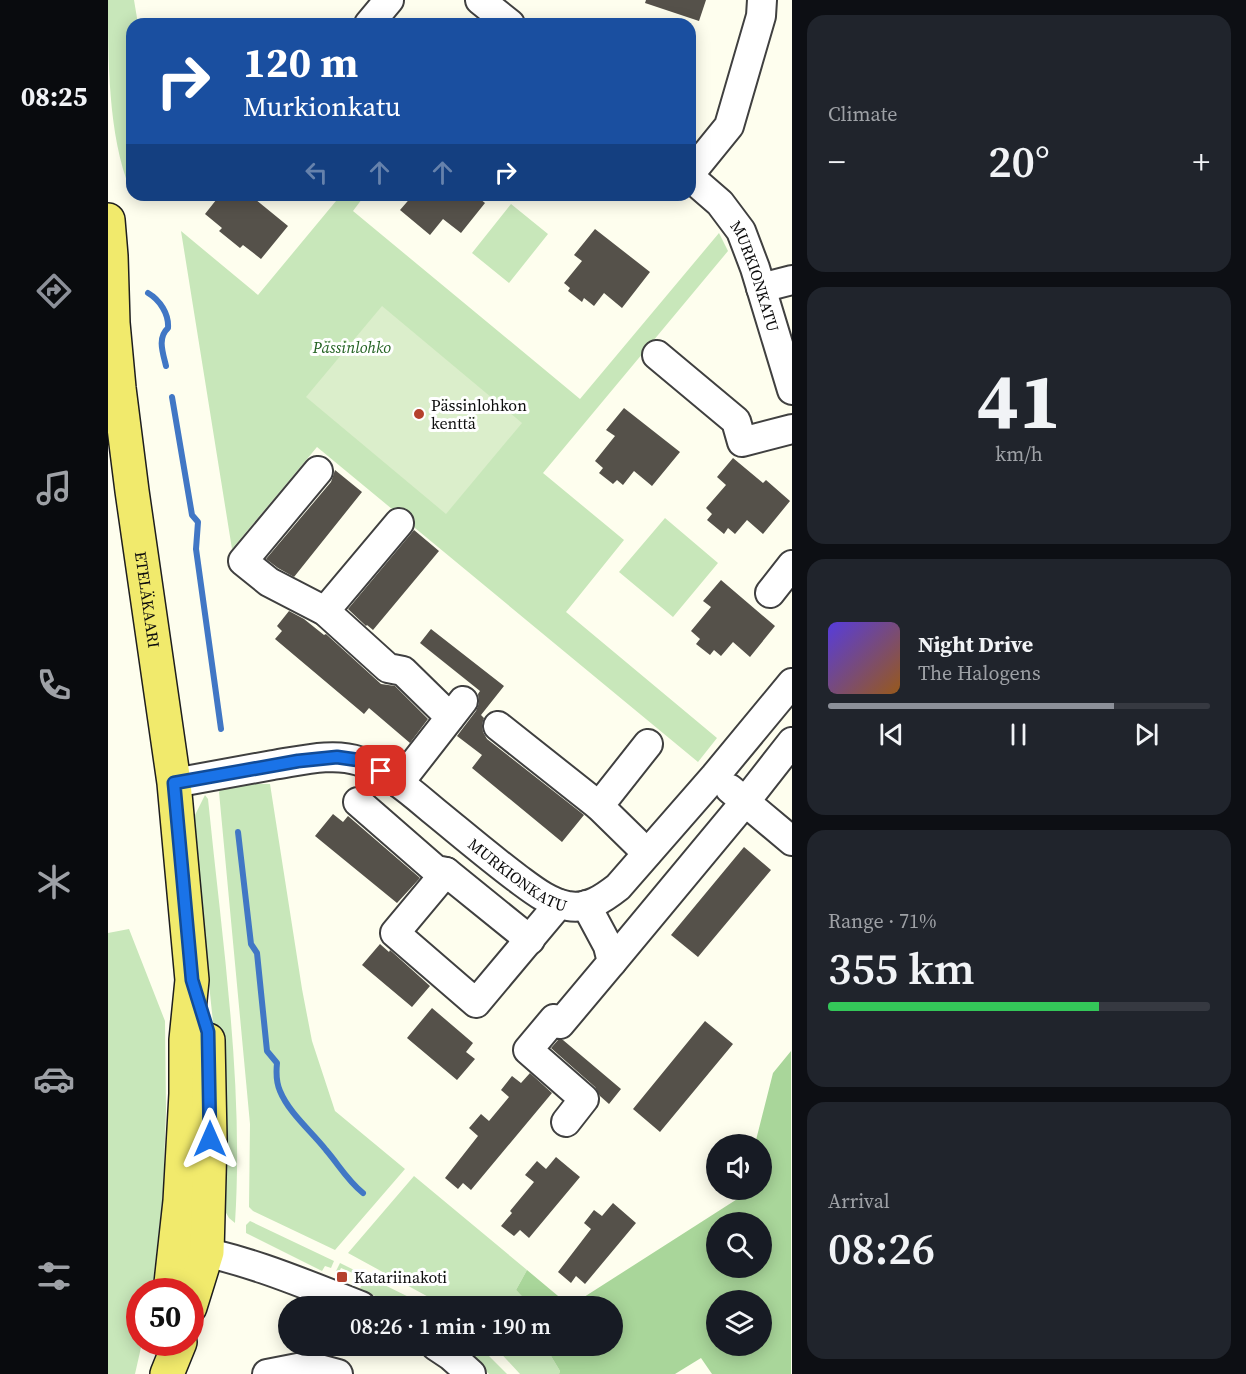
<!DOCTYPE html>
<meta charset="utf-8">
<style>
:root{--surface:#171b24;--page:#20242c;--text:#f1f3f6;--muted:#9ea1a6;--line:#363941;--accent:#8c9099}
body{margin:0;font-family:"Source Serif 4",serif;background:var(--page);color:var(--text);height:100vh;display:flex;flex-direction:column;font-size:22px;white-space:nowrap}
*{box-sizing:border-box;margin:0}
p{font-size:20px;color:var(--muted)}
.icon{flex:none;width:33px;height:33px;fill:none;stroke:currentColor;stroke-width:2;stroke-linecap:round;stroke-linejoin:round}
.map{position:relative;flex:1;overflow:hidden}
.drawer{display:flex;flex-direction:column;gap:15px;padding:15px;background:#0d0f14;width:454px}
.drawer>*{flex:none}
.top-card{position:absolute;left:18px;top:18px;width:570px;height:183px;border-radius:18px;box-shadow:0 3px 15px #0003;background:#1a4fa0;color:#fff;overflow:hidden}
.fabs{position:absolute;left:598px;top:1134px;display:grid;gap:12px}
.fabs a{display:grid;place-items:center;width:66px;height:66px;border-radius:50%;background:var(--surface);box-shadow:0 3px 15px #0003;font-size:30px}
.speed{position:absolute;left:18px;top:1278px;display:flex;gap:12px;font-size:30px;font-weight:700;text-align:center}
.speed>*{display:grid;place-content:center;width:78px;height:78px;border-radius:50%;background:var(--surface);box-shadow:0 3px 15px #0003;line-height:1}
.speed .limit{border:9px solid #d22;background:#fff;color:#111}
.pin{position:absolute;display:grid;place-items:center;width:51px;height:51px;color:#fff;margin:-26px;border-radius:12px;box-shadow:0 3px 9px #0006}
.me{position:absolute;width:66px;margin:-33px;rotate:0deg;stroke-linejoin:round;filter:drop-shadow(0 0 4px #0008)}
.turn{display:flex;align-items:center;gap:21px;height:126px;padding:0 18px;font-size:27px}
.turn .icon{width:78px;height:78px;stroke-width:2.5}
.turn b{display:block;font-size:42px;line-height:51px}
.lanes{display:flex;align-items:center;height:57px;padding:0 18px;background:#0003;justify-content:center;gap:30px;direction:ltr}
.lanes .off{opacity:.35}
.big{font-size:45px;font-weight:600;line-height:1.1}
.drawer .tile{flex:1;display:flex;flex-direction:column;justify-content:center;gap:9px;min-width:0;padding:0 21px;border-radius:18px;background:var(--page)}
.drawer .dial{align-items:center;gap:0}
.dial b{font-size:78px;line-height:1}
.song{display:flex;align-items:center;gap:18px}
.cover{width:72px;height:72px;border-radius:9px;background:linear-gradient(135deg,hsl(250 70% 55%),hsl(30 70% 35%))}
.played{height:6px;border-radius:3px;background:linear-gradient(90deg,var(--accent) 75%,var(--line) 75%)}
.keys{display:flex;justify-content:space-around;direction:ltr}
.heat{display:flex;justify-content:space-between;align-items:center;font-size:33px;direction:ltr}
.charge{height:9px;border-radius:4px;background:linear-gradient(90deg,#34c759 71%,var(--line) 0)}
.trip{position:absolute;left:170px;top:1296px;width:345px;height:60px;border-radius:30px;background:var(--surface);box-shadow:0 3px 15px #0003;font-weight:600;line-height:60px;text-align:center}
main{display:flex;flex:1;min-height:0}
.tabs{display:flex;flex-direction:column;width:108px;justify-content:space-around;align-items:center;background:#090b0e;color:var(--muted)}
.tabs .icon{width:42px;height:42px}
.tabs .current{color:var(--accent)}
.tabs b{font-size:27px;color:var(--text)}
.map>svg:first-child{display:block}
.green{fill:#c8e7ba}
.forest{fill:#a9d69a;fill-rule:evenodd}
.pitch{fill:#dbeecb}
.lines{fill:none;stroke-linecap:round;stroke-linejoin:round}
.stream{stroke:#4177c5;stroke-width:6}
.building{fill:#55514a}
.minor-casing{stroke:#404040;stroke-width:32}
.major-casing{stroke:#1e1e1e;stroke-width:36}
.minor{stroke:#fff;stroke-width:28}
.major{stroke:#f1ea6c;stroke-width:33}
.route-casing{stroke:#114b97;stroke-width:15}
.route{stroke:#1a73e8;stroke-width:10}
.poi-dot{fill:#b5412d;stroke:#fff;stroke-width:2}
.labels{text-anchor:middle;stroke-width:6;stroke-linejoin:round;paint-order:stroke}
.street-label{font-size:16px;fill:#0d0d0d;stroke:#fff}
.park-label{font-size:16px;font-style:italic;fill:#226121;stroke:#fff}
.poi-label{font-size:16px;fill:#0d0d0d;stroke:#fff;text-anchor:start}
</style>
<main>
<nav class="tabs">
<b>08:25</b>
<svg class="icon current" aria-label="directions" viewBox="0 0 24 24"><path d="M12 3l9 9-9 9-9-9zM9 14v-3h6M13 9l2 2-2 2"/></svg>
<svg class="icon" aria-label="music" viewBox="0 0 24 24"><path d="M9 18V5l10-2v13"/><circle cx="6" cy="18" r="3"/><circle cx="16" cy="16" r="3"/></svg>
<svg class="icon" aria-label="phone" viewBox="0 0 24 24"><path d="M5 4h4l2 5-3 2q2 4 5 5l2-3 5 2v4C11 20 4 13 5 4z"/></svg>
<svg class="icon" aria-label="climate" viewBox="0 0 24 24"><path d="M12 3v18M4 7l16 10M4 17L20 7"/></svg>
<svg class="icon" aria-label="car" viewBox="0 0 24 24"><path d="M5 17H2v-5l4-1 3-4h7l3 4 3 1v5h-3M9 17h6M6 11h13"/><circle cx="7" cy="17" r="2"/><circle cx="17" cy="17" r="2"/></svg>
<svg class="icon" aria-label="filters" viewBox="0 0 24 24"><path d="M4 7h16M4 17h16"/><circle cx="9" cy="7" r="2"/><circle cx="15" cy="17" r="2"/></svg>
</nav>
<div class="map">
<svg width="684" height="1374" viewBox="0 0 684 1374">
<rect width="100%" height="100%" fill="#fefeee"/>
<path class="green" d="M0,0H26L30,24H24V189H22C0,135 0,58 0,0Z
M233,195H257L245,211L472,399L611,233L620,251L435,473L516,540L458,612L609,738L590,762L209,447L124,549L73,231L150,295Z
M403,204L440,234L401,283L364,253Z
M557,518L610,563L565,617L511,572Z
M115,784H162L194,989L204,1041L227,1111L297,1169L227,1250L145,1211L141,1207L142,1124L111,792Z
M97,795L100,799C114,940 136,1082 127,1223L121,1218L113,1204L108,1051L84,821Z
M21,929L57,1021L58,1111L55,1193L44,1291L32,1292V1342L34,1343L27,1374H0V933Z
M306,1176L419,1270L408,1290L423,1306H337L240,1253Z
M142,1221L226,1261L223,1268L217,1266L214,1271L138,1233V1225Z
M232,1263L319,1306H289L252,1289L254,1283L245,1279L247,1274L233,1268L231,1272L228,1271Z
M353,1346H371L399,1374H381Z
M386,1346H437L452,1371L451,1374H412Z"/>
<path class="forest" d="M683,1051V1374H604L593,1358L567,1374H451L452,1371L437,1346H504V1306H423L408,1290L419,1270L462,1306L634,1196L635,1190H654V1144H647L665,1073ZM609,1222H654V1268H609ZM609,1300H654V1346H609Z"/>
<path class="pitch" d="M274,306L414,423L338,514L198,397Z"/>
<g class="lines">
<path class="stream" d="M40,293C52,300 61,314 60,328C49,338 55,353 58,366
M64,397L84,515L90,522L88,549L113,729
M130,832L143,944L149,953L159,1051L169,1063C168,1073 168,1082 172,1091C181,1113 203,1131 218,1150C231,1165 239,1180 255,1193"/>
</g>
<path class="building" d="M538,0H598L591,21L537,3Z
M112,195H142L180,226L153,259L135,245L132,248L111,231L114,228L97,214Z
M305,195H367L377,203L353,233L335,219L322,235L292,210Z
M487,229L542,272L514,308L496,293L486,306L476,298L474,302L460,291L462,288L456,283L474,261L466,255Z
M516,408L572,452L544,486L526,471L515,485L509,480L505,484L491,473L495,468L487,461L507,436L498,430Z
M625,458L655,483L658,480L682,501L655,534L639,520L627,534L620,528L616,534L599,520L604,514L598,508L618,485L609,477Z
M227,470L254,492L186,577L170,568L158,559L223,482Z
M306,530L331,551L265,630L259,625L258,626L240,609Z
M613,580L667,626L642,657L625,642L613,656L606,650L602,655L588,644L592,639L583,631L603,607L595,601Z
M181,611L196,619L216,635L218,634L273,684L287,686L320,719L302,743L261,708L256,714L167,639L174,631L169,626Z
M323,629L396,686L373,715L376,718L374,724L375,732L379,739L476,815L454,842L364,768L374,755L349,736L368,711L371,703L370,694L372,691L312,643Z
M225,814L235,822L240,816L312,878L289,903L207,836Z
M636,847L663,870L590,957L563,935Z
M272,944L281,952L282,950L322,986L304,1007L254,965Z
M324,1008L365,1043L358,1052L367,1059L349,1080L299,1038Z
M597,1021L625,1044L552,1132L525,1109Z
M450,1040H455L513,1089L501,1104L492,1096L487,1087L443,1048Z
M422,1073L444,1093L363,1190L355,1183L350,1189L337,1178L370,1136L361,1128L373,1114L381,1121L401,1097L393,1090L404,1076L413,1083Z
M448,1157L472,1177L421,1238L412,1230L406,1236L393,1226L404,1213L402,1211L426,1182L417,1175L429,1161L438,1169Z
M505,1203L528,1223L477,1284L468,1276L463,1283L450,1272L483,1229L476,1223L486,1210L494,1216Z"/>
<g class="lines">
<defs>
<g id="minor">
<path d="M372,0L402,24"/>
<path d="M261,24L281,0"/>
<path d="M582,174L621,126L653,16L654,0"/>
<path id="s1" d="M582,177L612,203L633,231L647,268L684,390"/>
<path d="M653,288L684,280"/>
<path d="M549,355L628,421L634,442L684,429"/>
<path d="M210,471L135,561L161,582L217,611L280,668L295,671L342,717"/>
<path d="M662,593L684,565"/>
<path d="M217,611L291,523"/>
<path d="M390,726L491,806"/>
<path id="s2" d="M66,783C99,777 132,771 165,765C192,761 225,752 251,761C281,772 303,792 327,812C354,834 381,857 409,878C424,889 441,903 460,906C479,910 496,898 510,887L607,776L684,683"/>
<path d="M291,783L355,701"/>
<path d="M622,789L684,841"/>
<path d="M250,802L328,870L338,872L422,940"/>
<path d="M539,853L491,806L540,744"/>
<path d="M338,872L287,933L368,1003L451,904"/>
<path d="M504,962L637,802L684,742"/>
<path d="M458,1122L476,1099L420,1050L446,1019L452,1024L504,962L500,946L478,905"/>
<path d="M76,1248C136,1258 197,1284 253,1306"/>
<path d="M328,1346L343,1356L363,1374"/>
<path d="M159,1374L200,1366L230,1374"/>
</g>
<g id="major">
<path id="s3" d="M0,220L3,256L5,323L11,388L24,491L66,783L84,980L78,1040V1094L72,1201L62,1292"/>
<path d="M82,1307L99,1252L102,1139L100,1040"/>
<path d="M59,1374L72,1342"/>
</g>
</defs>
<use href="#minor" class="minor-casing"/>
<use href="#major" class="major-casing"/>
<use href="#minor" class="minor"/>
<use href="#major" class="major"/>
</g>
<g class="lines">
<defs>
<path id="route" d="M102,1139L100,1032L84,980L66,783L190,761L229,757L250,760L273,771"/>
</defs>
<use href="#route" class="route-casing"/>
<use href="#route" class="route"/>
</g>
<g class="poi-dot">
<circle cx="311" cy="414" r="6"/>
<rect x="228" y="1271" width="12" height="12" rx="3"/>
</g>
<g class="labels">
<g class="street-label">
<text dy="6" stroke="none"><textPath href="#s1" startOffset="122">MURKIONKATU</textPath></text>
<text dy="6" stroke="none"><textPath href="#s3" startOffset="382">ETELÄKAARI</textPath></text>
<text dy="6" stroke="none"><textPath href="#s2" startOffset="384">MURKIONKATU</textPath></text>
</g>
<g class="park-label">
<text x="244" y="353">Pässinlohko</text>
</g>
<g class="poi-label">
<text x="323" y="411">Pässinlohkon<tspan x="323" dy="18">kenttä</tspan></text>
<text x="246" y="1283">Katariinakoti</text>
</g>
</g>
</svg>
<div class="fabs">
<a><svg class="icon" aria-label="sound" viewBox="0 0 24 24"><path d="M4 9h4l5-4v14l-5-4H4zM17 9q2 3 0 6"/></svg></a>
<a><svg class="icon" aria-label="search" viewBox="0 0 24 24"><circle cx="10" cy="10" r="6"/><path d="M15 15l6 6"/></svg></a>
<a><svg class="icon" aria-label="layers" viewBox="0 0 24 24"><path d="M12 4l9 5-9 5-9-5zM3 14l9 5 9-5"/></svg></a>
</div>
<div class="speed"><div class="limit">50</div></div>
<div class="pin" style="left:273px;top:771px;background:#d93025"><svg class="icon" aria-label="arrive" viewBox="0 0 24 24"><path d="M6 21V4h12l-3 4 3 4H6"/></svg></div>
<svg class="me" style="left:102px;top:1139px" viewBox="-20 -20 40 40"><path d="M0-17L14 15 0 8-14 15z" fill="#1a73e8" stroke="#fff" stroke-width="4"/></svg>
<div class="trip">08:26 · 1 min · 190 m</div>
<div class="top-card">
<div class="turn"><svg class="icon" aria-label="right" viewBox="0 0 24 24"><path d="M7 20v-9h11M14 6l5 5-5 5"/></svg><div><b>120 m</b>Murkionkatu</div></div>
<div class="lanes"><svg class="icon off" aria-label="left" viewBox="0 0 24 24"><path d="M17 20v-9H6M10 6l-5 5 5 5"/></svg><svg class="icon off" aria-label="ahead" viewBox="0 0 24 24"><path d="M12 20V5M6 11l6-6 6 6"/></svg><svg class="icon off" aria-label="ahead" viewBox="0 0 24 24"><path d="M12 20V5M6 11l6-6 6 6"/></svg><svg class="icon" aria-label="right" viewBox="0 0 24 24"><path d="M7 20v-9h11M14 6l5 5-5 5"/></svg></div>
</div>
</div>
<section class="drawer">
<div class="tile"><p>Climate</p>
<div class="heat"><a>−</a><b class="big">20°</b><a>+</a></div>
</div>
<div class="tile dial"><b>41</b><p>km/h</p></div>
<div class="tile">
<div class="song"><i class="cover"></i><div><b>Night Drive</b><p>The Halogens</p></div></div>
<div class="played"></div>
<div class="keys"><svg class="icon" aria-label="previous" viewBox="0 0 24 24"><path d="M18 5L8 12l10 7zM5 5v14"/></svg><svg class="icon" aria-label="pause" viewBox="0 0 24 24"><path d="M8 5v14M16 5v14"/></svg><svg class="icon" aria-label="next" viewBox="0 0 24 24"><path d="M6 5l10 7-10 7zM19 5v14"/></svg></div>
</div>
<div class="tile"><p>Range · 71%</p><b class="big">355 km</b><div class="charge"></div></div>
<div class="tile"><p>Arrival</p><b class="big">08:26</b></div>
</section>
</main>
